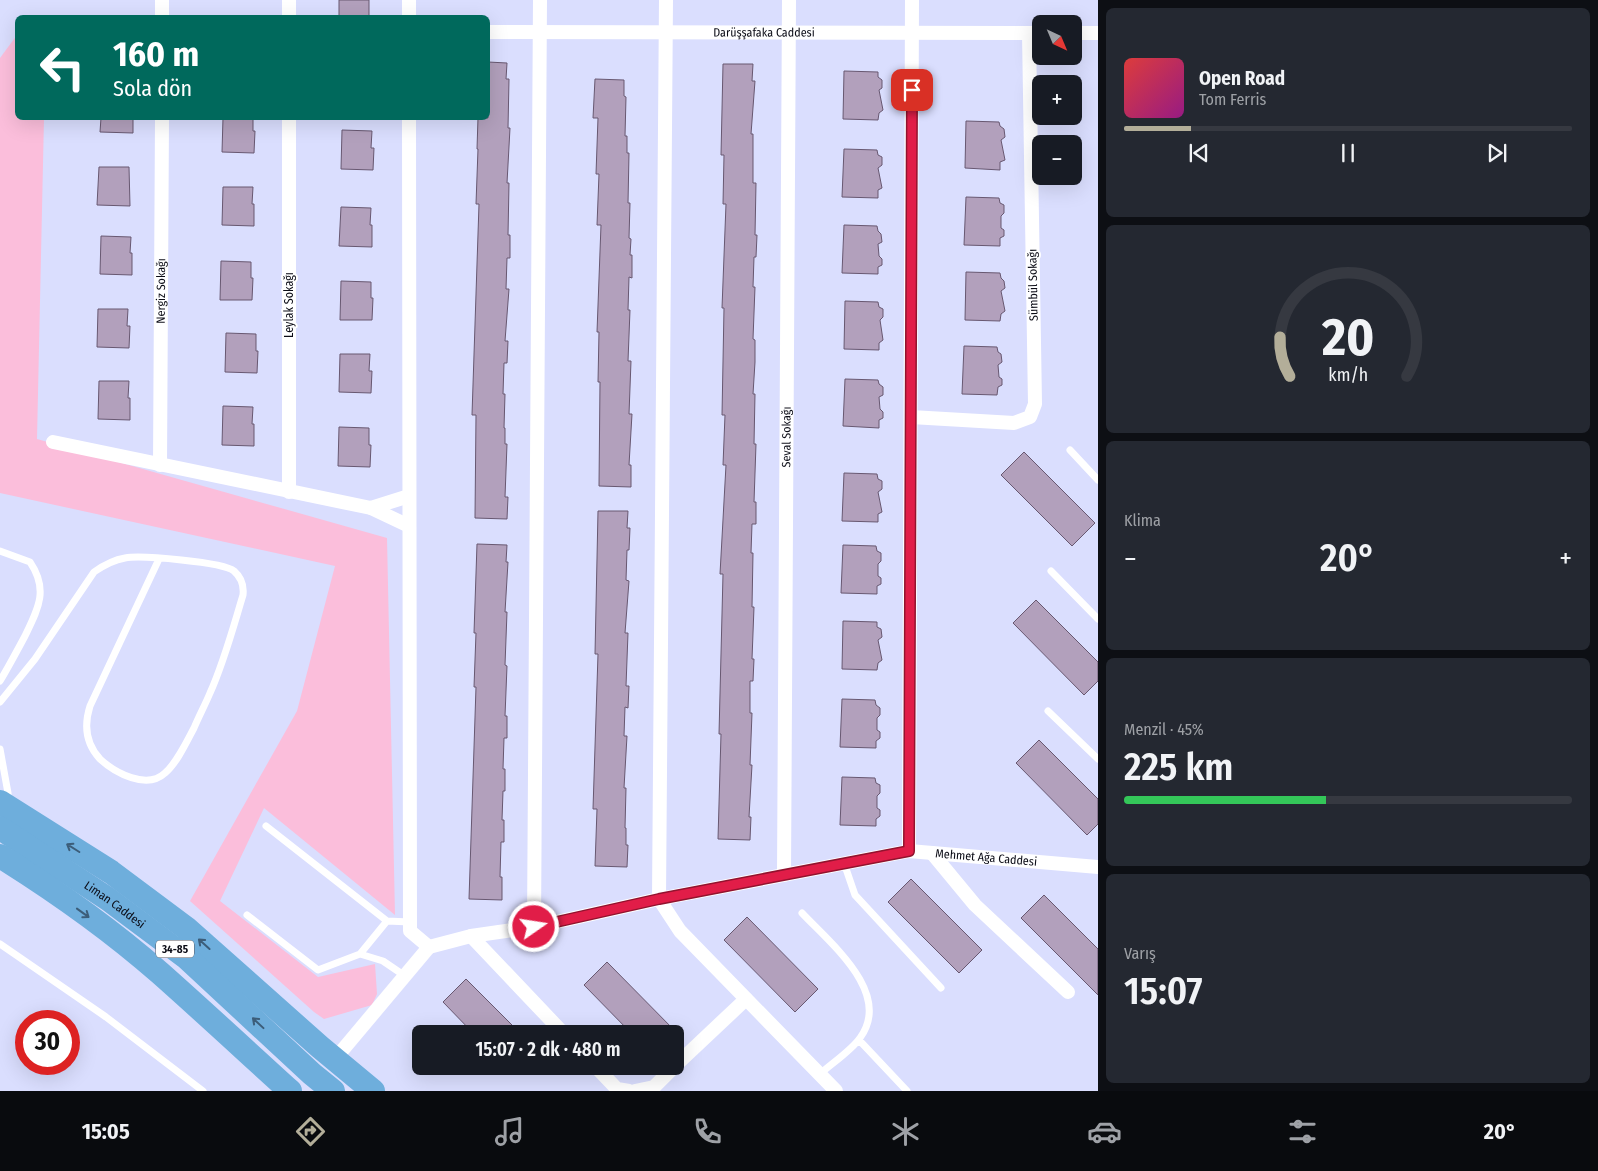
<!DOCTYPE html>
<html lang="tr">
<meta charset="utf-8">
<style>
:root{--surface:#171b24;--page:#242831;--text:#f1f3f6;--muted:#9ea1a6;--line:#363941;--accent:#b3ae99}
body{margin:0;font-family:"Fira Sans Condensed",sans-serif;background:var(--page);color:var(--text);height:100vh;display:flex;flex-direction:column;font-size:19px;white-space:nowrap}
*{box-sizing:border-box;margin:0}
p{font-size:16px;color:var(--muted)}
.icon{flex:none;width:28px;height:28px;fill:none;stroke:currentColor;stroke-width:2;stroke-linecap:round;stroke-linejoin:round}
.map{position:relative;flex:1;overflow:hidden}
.details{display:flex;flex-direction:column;gap:8px;padding:8px;background:#0d0f14;width:500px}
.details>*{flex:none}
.hud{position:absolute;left:15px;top:15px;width:475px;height:105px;border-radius:8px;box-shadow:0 5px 20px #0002;background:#00695c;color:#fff;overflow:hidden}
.needle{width:32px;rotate:136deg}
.controls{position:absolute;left:1032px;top:15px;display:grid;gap:10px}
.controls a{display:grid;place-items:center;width:50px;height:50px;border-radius:8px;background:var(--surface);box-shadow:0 5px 20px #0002;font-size:25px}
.speed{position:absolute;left:15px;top:1010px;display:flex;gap:10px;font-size:25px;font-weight:700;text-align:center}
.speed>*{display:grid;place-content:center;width:65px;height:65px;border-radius:50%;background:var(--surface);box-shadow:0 5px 20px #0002;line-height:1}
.speed .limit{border:8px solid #d22;background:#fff;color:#111}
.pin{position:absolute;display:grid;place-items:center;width:42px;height:42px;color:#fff;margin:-21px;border-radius:10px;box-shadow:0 2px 8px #0006}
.me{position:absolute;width:55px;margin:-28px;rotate:77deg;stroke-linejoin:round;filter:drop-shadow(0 0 4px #0008)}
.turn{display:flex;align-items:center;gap:18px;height:105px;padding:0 15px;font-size:22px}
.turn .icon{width:65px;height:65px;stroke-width:2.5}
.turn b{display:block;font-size:35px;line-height:42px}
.big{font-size:38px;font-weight:600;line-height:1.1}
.details .tile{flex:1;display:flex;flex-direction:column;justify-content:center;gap:8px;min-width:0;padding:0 18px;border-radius:8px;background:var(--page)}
.details .dial{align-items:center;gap:0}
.dial svg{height:130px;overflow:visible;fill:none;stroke:var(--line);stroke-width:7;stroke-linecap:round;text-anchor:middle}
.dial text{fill:var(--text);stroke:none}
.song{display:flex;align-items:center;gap:15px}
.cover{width:60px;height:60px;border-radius:8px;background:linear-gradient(135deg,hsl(0 70% 55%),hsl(310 70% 35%))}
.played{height:5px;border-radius:2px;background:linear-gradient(90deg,var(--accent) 15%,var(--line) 15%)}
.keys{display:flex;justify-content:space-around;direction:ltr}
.heat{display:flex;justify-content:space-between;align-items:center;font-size:28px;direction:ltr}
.charge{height:8px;border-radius:4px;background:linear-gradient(90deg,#34c759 45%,var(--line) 0)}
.trip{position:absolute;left:412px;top:1025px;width:272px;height:50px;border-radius:8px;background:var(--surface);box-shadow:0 5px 20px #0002;font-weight:600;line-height:50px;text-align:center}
.tab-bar{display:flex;height:80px;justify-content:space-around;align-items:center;background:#090b0e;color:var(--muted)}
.tab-bar .icon{width:35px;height:35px}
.tab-bar .current{color:var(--accent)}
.tab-bar b{font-size:22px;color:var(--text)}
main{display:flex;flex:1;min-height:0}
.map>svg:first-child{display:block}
.green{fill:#fbbedb}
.building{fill:#b2a0bc;stroke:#685871}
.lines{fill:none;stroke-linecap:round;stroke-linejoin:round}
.service{stroke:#fff;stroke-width:7}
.minor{stroke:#fff;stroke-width:14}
.trunk{stroke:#6eaedc;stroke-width:24}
.oneway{stroke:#3c5d79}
.route-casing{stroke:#92132f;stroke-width:12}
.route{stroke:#e11d48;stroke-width:9}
.labels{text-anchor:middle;stroke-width:4;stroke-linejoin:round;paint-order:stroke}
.shield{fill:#fff;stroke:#54555c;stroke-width:1}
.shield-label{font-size:11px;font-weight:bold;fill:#0b0c16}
.street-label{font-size:12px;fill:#0b0c16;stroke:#fff}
</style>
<main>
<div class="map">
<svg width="1098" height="1091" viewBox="0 0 1098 1091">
<rect width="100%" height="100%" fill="#dadefe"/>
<path class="green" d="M17,35L18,118H44L37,439L387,538L395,915L264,808L220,901L318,977L375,964L377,994L372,1005L324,1019L314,1012L190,901L297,711L335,566L0,493V58Z"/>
<path class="building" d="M339,0H369V18H339Z
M488,62L507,63L506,79H509L508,128H510L507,183H509L508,235H510V258H507L506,289H509L505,341H508L507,363H504L503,394H505L504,428H505V444H507L505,497H508L507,519L475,518L476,415H472L479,204H476L478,149H477L478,118H488Z
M723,64H753L752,81H755L751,134H753V183H756L755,235H757L756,257H754L753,287H755L753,339L755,340V362L753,394H755L754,444H756L754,502H756V524H752L751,553H753L752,607H754L752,659H754L753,681H750V713H752L750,765H752L749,817H751L750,840L718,839L721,734H719L723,574H720L726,465H723L725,415H722L724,308H722L726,204H723L724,155H721Z
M844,71L878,72V77L882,80V88L879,90L883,110L879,113L878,120L843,119Z
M595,79L624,80V96L626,97L625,136H627V153H629L628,203H630L629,238L631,239L630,255H632V278L629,277L628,310H630L628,361H631L629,414H632L629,465H631V487L599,486L600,382H598L599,332H597L601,225H597L599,174H596L598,118H593Z
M101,118H133V133L100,132Z
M223,118H253V131H255L254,153L222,152Z
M966,121L999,122L1000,126L1004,129L1005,137L1001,140L1005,160L1000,162V170L965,168Z
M342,130L372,131L371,148H374L373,170L341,169Z
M844,149L877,150L878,155L882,157V165L878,168L882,188L878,190V198L842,197Z
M99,167H129L130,206L97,205Z
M223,187H253L252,204H254V226L222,225Z
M966,197L999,198L1000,203L1004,205V213L1001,216V228L1004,230V236L1000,238V246L964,245Z
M341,207L371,208L370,225H372V247L339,246Z
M844,225L877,226L878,231L881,234L882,242L878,244L879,256L882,259V265L878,267V274L842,273Z
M101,236L131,237L130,253H132V275L100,274Z
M221,261L251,262V278H253L252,300H220Z
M966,272L1000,273L1001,278L1004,281L1005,288L1001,291L1005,311L1001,314L1000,321L965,320Z
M341,281L371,282V298H373L372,320H340Z
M845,301L878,302L879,307L883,309V317L880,320L883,340L879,343V350L844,349Z
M98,309H128L127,326H130L129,348L97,347Z
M226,333L256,334V351H258L257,373L225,372Z
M964,346L997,347L998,352L1001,354L1002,362L998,365L999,377L1002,379V385L998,387L997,395L962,394Z
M340,354H370L369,371H372L371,393L339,392Z
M845,379L878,380L879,384L883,387V395L879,397L880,409L883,412V418L879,420V428L843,426Z
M99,381H129L128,398H130V420L98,419Z
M223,406L253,407L252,424H254V446L222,445Z
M339,427L369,428V445H371L370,467L338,466Z
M1024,452L1095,523L1072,546L1001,475Z
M844,473L877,474L878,479L882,481V489L878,492L882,512L878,514V522L842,521Z
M598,511H628L627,528H630L629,550H627L626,580L629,581L625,633H628L626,686H629L628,708L625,707L624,736H627L624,788H626L625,828H626V845H628L627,867L595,866L597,809H593L598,654H595Z
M477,544L507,545L506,562H508L505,612H507L505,665L507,666L505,716H507V738H504L503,769H505V791H503L502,820H504V842H501L500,877H502V900L469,899L476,687H474L476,633H474Z
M843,545L876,546L877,551L881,553V561L878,564V576L881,578V584L877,586V594L841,593Z
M1036,600L1098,662V681L1084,695L1013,623Z
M843,621L877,622V627L881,629L882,637L878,640L882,660L878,663L877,670L842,669Z
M842,699L875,700L876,705L880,708V715L877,718V730L880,732V738L876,741V748L840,747Z
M1039,740L1098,799V824L1087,835L1016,763Z
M842,777L875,778L876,783L880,785V793L877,796V808L880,810V816L876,819V826L840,825Z
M911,879L982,950L959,973L888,902Z
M1044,895L1098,949V995L1021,918Z
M747,917L818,989L795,1012L724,940Z
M607,962L678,1034H632L584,985Z
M466,979L521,1034H474L443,1002Z"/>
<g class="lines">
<path class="service" d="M1070,450L1098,480
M0,551L30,562C49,590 38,609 25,636C17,651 9,666 0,681
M1051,571L1098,619
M0,702L35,659L94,572C104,565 113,560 125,558C141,555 223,562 234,571C242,578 244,586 243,595C233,628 224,662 210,693C205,705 199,716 194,728C187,741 177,763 165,773C147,790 115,773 100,759C86,744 84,725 90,706L159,559
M1048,711L1098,759
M0,749L8,793V801
M266,826L387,921L410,922
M844,863L855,895L941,988
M802,913C830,943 893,993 860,1038C852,1050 831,1064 820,1074
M247,915L318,970L360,954L383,961L405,976
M0,944L106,1017L203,1091
M360,954L387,921
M859,1040L907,1091"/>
<g class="minor">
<path d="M409,0V18"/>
<path d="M666,0L659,899L680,931L836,1091"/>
<path d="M162,18V0"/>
<path d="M289,18V0"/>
<path id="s1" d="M488,32L1041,33"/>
<path d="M1074,33H1098"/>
<path d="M289,118V492"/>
<path id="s2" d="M409,118L410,931L429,947L471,936L534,927L659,899L909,851L1098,867"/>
<path d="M911,417L1014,423L1030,417L1035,404L1029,33"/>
<path d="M53,442L371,508L409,496"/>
<path id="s3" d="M160,465L162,118"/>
<path d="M371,508L409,526"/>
<path d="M909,851L912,0"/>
<path d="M932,853L975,905L1068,992"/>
<path id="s4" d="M784,875L789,0"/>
<path d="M534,927L540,0"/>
<path d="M471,936L564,1034"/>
<path d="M335,1059L429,947"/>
<path d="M676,1065L746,999"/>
<path d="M595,1066L617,1089L629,1091"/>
<path d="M635,1091L654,1087L675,1066"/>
</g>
<g class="trunk">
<path d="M0,802L111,872L186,928L320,1047L373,1091"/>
<path id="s5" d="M0,828L108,899L187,958L312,1074L333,1091"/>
<path d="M0,856C56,891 111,930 160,973C204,1012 247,1052 290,1091"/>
</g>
</g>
<defs><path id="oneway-shaft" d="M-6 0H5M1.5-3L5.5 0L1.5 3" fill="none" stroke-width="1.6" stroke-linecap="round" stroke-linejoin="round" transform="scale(1.25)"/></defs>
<g class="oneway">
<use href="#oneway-shaft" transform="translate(73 848) rotate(-148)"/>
<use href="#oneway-shaft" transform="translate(83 913) rotate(36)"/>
<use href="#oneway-shaft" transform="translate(204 944) rotate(-138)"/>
<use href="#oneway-shaft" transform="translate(258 1023) rotate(-137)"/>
</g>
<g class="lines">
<defs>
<path id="route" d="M534,927L659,899L909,851L912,90"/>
</defs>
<use href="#route" class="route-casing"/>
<use href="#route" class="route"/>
</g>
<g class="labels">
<rect class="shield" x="156" y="940.5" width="38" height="17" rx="4"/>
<g class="shield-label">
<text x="175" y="953">34-85</text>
</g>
<g class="street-label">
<text dy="4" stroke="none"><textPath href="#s1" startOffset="276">Darüşşafaka Caddesi</textPath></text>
<text transform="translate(1033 285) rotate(-91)" y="4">Sümbül Sokağı</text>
<text dy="4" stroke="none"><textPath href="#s3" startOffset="174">Nergiz Sokağı</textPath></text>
<text transform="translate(289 305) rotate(-90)" y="4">Leylak Sokağı</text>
<text dy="4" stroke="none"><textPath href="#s4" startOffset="438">Seval Sokağı</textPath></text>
<text dy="4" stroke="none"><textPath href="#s2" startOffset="1405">Mehmet Ağa Caddesi</textPath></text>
<text dy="4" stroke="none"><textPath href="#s5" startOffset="138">Liman Caddesi</textPath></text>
</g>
</g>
</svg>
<div class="controls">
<a><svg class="needle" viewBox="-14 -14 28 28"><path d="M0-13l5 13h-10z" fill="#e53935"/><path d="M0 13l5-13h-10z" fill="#9ea1a6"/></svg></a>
<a>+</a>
<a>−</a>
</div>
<div class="speed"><div class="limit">30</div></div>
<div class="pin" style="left:912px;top:90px;background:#d93025"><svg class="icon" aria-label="arrive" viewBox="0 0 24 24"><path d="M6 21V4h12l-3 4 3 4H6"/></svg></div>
<svg class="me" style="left:534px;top:927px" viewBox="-20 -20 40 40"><circle r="17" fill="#e11d48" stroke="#fff" stroke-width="3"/><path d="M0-11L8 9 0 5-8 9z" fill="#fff"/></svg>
<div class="trip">15:07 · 2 dk · 480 m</div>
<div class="hud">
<div class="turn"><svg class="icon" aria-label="left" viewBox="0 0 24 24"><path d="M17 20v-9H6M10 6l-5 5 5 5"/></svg><div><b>160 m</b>Sola dön</div></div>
</div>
</div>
<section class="details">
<div class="tile">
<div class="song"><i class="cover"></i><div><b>Open Road</b><p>Tom Ferris</p></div></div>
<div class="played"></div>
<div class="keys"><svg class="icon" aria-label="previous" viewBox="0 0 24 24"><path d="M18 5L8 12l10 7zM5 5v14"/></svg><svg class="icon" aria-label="pause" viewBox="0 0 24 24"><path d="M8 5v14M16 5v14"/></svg><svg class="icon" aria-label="next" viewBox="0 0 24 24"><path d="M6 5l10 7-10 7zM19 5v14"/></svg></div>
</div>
<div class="tile dial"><svg viewBox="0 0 100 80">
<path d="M14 69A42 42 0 1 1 86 69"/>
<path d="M14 69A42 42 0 0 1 8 45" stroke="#b3ae99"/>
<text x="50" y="56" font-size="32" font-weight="700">20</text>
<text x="50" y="72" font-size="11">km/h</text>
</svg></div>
<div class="tile"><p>Klima</p>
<div class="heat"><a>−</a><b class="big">20°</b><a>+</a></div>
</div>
<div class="tile"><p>Menzil · 45%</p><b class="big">225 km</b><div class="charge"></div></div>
<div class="tile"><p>Varış</p><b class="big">15:07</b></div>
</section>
</main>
<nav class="tab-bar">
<b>15:05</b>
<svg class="icon current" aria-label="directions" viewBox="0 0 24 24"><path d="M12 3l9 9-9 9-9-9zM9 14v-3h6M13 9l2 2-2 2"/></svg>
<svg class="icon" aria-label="music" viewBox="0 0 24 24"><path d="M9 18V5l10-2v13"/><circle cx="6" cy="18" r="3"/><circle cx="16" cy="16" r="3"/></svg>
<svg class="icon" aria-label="phone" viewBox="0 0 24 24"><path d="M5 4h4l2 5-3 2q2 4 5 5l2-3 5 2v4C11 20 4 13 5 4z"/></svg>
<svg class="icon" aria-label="climate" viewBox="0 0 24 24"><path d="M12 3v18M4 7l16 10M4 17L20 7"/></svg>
<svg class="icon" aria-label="car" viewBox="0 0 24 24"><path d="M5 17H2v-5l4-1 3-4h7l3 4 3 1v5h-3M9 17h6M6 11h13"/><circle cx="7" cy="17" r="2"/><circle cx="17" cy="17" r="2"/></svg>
<svg class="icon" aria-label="filters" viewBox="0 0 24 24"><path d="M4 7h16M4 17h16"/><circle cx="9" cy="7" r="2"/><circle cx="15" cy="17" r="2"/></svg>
<b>20°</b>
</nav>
